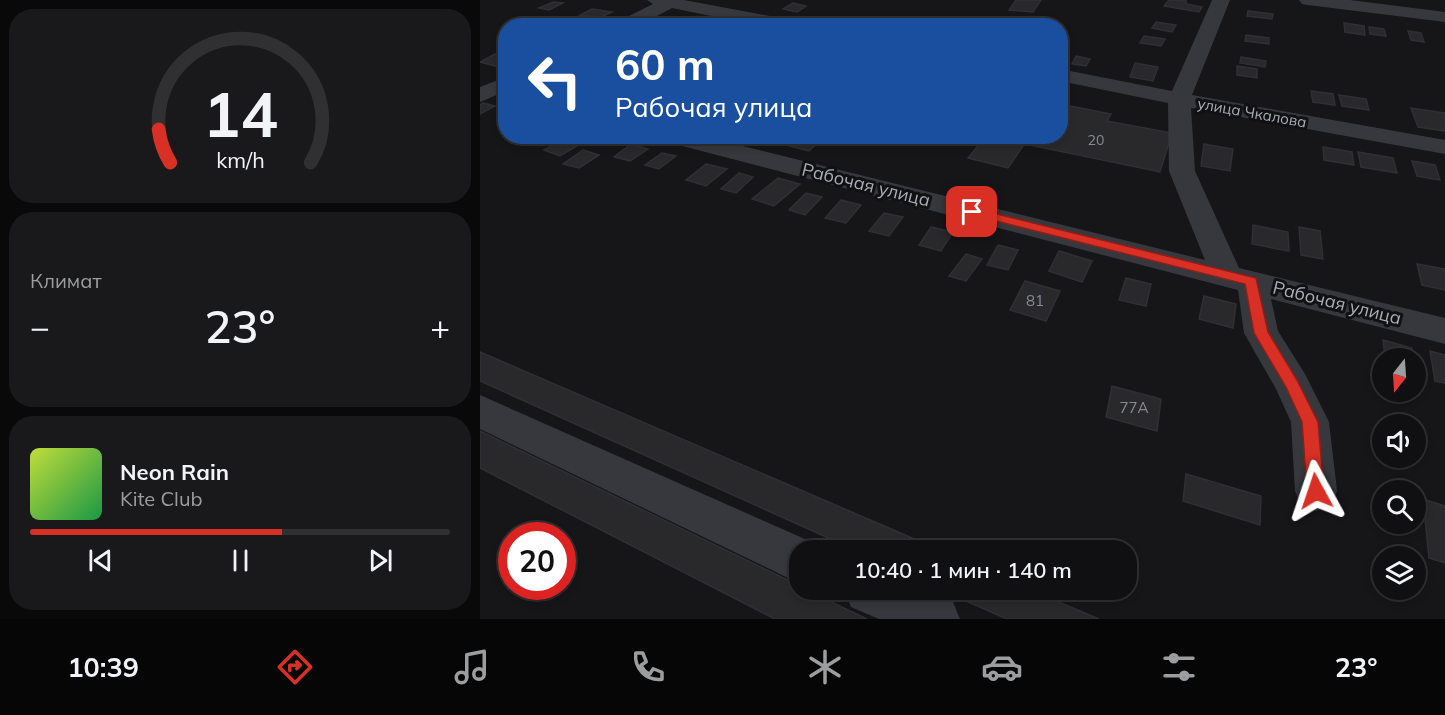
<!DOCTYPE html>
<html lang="ru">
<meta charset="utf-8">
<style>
:root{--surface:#101012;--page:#19191b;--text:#f1f3f6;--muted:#9c9d9f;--line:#303032;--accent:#d93025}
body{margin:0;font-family:Mulish,sans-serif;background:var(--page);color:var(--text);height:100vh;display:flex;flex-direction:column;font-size:22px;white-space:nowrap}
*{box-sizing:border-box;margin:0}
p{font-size:20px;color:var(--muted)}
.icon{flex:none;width:33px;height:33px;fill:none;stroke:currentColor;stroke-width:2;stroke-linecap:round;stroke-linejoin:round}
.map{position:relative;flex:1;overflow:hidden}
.drawer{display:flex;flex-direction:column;gap:9px;padding:9px;background:#09090a;width:480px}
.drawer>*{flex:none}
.hud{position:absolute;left:18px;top:18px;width:570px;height:126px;border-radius:24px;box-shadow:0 3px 9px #0003,0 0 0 2px var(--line);background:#1a4fa0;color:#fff;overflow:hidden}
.needle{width:39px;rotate:197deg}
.buttons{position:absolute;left:892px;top:348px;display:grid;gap:12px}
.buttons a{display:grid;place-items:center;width:54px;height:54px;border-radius:50%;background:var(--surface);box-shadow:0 3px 9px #0003,0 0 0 2px var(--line);font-size:30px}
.speed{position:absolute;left:18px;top:522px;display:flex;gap:12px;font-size:30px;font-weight:700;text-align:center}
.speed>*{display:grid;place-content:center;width:78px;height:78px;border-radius:50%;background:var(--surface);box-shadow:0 3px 9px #0003,0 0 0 2px var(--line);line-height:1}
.speed .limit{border:9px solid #d22;background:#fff;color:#111}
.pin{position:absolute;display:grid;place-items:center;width:51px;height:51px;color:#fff;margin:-26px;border-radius:12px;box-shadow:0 3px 9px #0006}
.me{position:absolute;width:66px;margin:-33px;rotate:355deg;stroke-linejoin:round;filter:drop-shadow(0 0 4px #0008)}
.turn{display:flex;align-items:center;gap:21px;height:126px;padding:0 18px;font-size:27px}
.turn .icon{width:78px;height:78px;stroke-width:2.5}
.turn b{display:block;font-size:42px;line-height:51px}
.big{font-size:45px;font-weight:600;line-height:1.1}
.drawer .card{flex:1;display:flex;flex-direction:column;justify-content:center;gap:9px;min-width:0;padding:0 21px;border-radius:24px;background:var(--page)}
.drawer .dial{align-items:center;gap:0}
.dial svg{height:156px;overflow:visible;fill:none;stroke:var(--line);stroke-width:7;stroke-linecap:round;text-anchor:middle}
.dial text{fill:var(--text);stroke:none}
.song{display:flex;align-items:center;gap:18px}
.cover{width:72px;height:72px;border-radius:9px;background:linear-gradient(135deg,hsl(70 70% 55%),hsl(140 70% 35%))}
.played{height:6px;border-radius:3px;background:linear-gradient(90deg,var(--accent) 60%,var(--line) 60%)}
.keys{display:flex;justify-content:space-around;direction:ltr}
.heat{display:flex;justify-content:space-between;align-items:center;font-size:33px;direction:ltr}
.trip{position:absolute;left:309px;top:540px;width:348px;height:60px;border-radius:24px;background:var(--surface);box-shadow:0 3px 9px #0003,0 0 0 2px var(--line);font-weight:600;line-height:60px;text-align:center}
.tabs{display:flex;height:96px;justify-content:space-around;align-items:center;background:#060607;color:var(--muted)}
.tabs .icon{width:42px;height:42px}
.tabs .selected{color:var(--accent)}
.tabs b{font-size:27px;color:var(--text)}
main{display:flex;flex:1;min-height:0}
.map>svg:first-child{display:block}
.building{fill:#29292c;stroke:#303034;stroke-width:1.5}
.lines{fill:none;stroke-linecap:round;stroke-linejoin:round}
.minor{fill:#37383d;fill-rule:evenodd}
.route{fill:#d93025;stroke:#8d1f18;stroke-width:1.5}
.labels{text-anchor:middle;stroke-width:6;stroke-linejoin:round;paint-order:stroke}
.far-number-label{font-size:14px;fill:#888b94}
.far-street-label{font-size:15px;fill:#a8adb8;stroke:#111113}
.number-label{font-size:15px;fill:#888b94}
.street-label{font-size:18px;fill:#a8adb8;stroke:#111113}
</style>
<main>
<section class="drawer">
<div class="card dial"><svg viewBox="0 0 100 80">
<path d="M14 69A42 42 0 1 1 86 69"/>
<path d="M14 69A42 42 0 0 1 8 52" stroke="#d93025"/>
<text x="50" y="56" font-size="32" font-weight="700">14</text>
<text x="50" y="72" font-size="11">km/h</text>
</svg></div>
<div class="card"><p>Климат</p>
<div class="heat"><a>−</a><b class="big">23°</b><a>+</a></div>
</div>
<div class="card">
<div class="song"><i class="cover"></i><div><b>Neon Rain</b><p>Kite Club</p></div></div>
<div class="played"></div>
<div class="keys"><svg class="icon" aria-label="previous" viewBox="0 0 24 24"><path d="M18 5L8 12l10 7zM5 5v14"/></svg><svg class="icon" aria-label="pause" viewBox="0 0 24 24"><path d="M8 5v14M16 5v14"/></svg><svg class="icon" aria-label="next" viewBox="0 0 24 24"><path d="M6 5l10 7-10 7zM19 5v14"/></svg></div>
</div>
</section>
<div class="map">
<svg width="965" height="619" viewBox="0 0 965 619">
<rect width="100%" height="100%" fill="#161618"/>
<path class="building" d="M536,0H561L553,12L529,10Z
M689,0H706V4L722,7L719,12L684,6Z
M73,2L83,3L69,10L59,8Z
M313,3L326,6L317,12L303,9Z
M112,9L132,12L119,18L100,15Z
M768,11L793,14L792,19L767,16Z
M376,19L396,22L392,26L369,25Z
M676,22L696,25L692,32L672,28Z
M864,23L884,26L885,35L865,32Z
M889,27L904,29L906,36L890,34Z
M928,31L941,33L944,42L931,40Z
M766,35L789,38V44L765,41Z
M664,36L685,39L681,46L660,43Z
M15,54L26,56V64L19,67L0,62Z
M596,56L610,59L606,66L592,64Z
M761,57L786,61L785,67L760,63Z
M655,63L678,67L673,81L650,77Z
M757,66L777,69V78L757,75Z
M831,91L853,94L855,105L833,102Z
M859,95L886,99L889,110L862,106Z
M3,103L15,106L0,114V105Z
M580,104L631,114L627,121L692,133L680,172L540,143L545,136H580Z
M931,108L965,113V131L938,127Z
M88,136H114L80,156L64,150Z
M272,136H337L343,138L329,151Z
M504,138L543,146L528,168L488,158Z
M151,144L168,149L150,161L134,157Z
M724,144L753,149L750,171L721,166Z
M843,147L872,152L874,165L844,160Z
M103,150L119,155L99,168L83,164Z
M878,152L913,158L917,173L881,167Z
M182,153L196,156L179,169L165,165Z
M932,161L955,165L960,180L937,176Z
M226,164L247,169L226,186L206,180Z
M259,173L273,177L256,193L241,189Z
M298,178L320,184L294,206L272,199Z
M326,193L342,197L325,215L309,210Z
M361,200L381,205L366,223L345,218Z
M404,213L423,217L409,236L389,231Z
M773,225L808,232L809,251L772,244Z
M451,227L473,232L461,251L439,245Z
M819,227L840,231L843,259L821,255Z
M518,245L538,250L528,270L507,265Z
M579,251L612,261L602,282L569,271Z
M486,254L502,259L486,281L469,276Z
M937,264L965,269V290L942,285Z
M646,278L671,284L666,306L639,300Z
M545,281L580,291L566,321L530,310Z
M724,296L756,304L753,328L719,319Z
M903,340L932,348L934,358H905Z
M950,351L965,355V383L955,381Z
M0,352L460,550H375L0,381Z
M632,386L681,399L677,431L626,417Z
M0,431L320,586V590H326L387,619H295L0,468Z
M706,474L781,496L780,525L703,501Z
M943,499L965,506V563L949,558Z
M461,590H550L619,619H527Z"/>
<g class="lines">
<path class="minor" d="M167,0H204L311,20L320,26H280L192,8L158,26H134L137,22L173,4Z
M732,0H750L712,95L965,140V154L711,108L715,171L759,268L965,318V344L791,299L798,331L825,374L849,422L857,491L851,505L836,511L821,505L815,491L811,422L796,389L764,333L758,290L183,141L179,136H222L725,260L689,171L688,103L580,81V69L692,91Z
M819,0H870L965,12V22L828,5L822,4Z
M26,77V91L0,102V87Z
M0,395L336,544L339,550H320V583L304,576L0,429Z
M364,590H444L473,602L480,619H399L371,607Z"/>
</g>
<path class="route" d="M492,208L776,278L788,332L817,380L838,422L844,491L842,496L836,499L829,496L827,491L822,422L806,387L774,333L765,284L488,214L486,212Z"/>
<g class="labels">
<g class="far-number-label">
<text x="616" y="145">20</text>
</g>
<g class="far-street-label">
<text transform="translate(772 113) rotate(10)" y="5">улица Чкалова</text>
</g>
<g class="number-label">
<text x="555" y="306">81</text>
<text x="654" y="413">77А</text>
</g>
<g class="street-label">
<text transform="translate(386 185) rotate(14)" y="6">Рабочая улица</text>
<text transform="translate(857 303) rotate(14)" y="6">Рабочая улица</text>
</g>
</g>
</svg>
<div class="buttons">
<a><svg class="needle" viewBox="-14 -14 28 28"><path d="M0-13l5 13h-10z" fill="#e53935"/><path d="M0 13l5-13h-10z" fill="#9c9d9f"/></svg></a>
<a><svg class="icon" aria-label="sound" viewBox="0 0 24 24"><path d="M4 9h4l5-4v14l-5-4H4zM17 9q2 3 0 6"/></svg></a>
<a><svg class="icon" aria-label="search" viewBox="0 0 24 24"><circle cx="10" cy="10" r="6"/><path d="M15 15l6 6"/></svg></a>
<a><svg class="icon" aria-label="layers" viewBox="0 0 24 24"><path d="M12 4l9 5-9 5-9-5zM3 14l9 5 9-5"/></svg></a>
</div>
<div class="speed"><div class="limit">20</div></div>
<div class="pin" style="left:492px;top:212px;background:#d93025"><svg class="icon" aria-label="arrive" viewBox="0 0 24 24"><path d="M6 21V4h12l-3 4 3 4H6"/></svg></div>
<svg class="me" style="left:836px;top:491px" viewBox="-20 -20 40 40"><path d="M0-17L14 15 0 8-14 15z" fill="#d93025" stroke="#fff" stroke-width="4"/></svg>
<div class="trip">10:40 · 1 мин · 140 m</div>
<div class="hud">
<div class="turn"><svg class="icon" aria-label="left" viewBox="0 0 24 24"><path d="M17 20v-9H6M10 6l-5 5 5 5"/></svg><div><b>60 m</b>Рабочая улица</div></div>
</div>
</div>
</main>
<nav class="tabs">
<b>10:39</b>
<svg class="icon selected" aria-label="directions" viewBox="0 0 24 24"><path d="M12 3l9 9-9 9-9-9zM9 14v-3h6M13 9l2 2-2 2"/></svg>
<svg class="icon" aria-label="music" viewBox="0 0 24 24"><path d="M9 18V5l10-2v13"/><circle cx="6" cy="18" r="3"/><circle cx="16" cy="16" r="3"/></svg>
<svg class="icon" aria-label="phone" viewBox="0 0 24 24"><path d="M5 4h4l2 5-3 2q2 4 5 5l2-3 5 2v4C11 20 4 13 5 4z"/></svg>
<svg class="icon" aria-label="climate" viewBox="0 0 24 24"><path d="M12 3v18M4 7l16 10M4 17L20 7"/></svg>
<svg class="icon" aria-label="car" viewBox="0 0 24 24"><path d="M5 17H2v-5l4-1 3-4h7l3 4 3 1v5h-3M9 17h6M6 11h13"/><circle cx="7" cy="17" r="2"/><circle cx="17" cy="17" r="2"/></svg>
<svg class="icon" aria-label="filters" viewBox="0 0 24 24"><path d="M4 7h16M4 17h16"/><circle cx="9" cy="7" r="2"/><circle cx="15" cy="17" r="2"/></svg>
<b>23°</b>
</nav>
